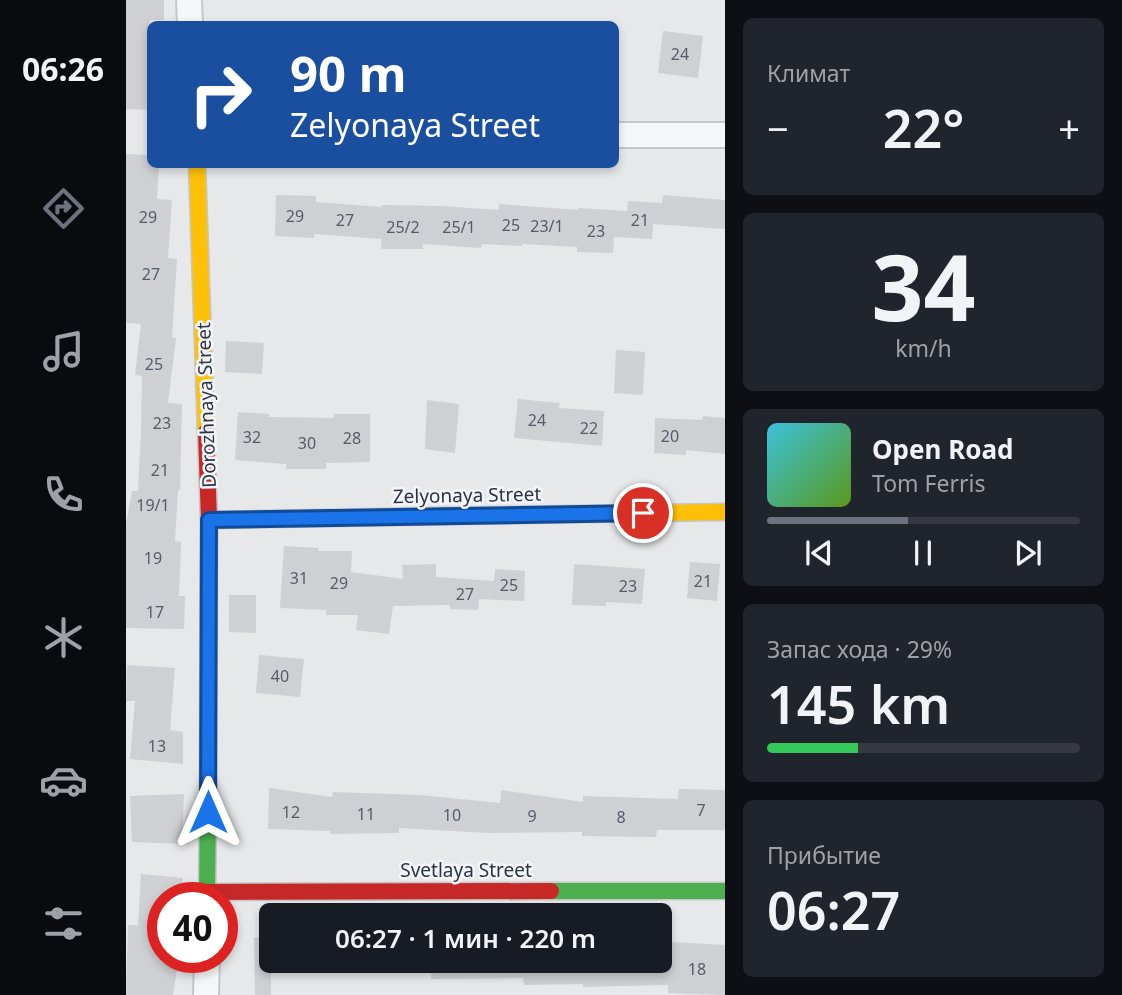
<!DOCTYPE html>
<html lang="ru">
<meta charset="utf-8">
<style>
:root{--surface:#171b24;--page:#20242c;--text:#f1f3f6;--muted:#9ea1a6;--line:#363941;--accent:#6c737f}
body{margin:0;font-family:"Noto Sans",sans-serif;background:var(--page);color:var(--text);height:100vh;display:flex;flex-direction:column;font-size:26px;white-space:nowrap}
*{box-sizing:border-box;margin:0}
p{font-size:23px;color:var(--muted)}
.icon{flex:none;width:38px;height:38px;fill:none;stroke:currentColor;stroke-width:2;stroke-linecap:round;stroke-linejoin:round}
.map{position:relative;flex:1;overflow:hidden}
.panel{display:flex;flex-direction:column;gap:18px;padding:18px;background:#0d0f14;width:397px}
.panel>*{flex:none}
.top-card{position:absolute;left:21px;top:21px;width:472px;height:147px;border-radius:10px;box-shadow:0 4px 10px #0003;background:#1a4fa0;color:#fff;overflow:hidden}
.speed{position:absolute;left:21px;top:882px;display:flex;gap:14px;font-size:35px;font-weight:700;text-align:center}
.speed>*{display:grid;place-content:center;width:91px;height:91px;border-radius:50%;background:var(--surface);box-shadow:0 4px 10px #0003;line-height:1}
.speed .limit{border:10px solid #d22;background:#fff;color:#111}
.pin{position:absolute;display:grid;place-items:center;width:60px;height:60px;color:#fff;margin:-30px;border:4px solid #fff;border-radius:50%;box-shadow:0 2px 7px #0007}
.me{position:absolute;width:77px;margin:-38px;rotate:0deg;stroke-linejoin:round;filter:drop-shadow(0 0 5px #0008)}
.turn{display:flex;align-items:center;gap:24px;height:147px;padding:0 28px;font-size:32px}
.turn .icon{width:91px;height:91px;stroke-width:2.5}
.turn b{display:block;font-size:49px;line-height:60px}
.big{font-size:52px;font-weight:600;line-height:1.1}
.panel .card{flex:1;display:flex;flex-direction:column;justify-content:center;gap:10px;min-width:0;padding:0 24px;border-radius:10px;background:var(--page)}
.panel .dial{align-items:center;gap:0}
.dial b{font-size:91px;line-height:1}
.song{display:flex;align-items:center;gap:21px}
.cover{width:84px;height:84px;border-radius:10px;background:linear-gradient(135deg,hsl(190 70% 55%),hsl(90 70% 35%))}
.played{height:7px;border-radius:4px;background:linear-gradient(90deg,var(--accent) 45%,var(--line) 45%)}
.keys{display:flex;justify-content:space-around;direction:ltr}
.heat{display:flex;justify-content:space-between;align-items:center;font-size:38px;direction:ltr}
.charge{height:10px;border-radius:5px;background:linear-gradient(90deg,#34c759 29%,var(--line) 0)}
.trip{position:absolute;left:133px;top:903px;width:413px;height:70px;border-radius:10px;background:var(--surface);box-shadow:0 4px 10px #0003;font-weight:600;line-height:70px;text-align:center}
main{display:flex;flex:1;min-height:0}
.tab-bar{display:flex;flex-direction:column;width:126px;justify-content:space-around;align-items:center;background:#090b0e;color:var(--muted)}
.tab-bar .icon{width:49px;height:49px}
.tab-bar .current{color:var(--accent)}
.tab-bar b{font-size:32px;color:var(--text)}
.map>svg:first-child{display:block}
.building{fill:#ced0d3}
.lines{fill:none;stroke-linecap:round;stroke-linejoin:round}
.street-casing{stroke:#c4c6c8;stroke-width:28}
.fast-casing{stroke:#c4c6c8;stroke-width:19}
.slow-casing{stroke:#c4c6c8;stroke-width:19}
.jam-casing{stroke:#c4c6c8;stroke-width:19}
.street{stroke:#f5f6f7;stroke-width:24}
.fast{stroke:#4caf50;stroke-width:16}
.slow{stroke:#ffc107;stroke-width:16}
.jam{stroke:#c62828;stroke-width:16}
.route-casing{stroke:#114b97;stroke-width:18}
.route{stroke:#1a73e8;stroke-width:12}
.labels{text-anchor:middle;stroke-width:5;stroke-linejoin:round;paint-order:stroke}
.number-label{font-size:16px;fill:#545c69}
.street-label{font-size:19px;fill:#2b3445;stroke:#f4f6f9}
</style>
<main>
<nav class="tab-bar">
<b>06:26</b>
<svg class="icon current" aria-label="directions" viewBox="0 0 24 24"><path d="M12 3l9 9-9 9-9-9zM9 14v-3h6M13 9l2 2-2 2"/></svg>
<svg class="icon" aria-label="music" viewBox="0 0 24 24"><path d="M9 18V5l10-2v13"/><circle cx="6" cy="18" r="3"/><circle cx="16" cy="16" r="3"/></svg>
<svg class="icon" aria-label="phone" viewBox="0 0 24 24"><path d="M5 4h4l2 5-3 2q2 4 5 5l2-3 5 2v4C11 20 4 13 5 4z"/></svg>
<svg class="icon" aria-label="climate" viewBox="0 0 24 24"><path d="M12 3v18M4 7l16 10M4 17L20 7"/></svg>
<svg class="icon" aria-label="car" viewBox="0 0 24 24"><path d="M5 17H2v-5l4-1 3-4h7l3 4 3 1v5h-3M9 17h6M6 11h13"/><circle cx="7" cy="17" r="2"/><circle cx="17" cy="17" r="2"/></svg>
<svg class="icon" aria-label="filters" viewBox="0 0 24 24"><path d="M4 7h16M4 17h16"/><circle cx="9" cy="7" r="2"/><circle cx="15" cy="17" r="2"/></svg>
</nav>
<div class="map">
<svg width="599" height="995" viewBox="0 0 599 995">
<rect width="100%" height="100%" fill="#e6e8ea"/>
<path class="building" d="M0,0H38V20H24V110L0,109Z
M537,31L577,36L572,78L532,73Z
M0,154L24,155V164H33L31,199L46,200L42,258L51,259L46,337L50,338L42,403L56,404L54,490H52L49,541L55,542L53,596H59L58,629L0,628V524L6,491H12L15,432L16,376L9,375L15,324L0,323Z
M150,195L190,196V202L256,207V205L315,206L373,210V204L452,210V208L501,211L502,201L536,203L537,195L599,200V229L527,224L526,239L488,237L487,253L451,252V247L396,244V246L356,244L355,248L297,244V249H255L256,239L188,234V238L149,236Z
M100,341L138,343L136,374L99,372Z
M490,350L519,352L517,395L488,393Z
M392,399L434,403L433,408L478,411L476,446L388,438Z
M301,400L333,404L329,453L299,449Z
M112,412L143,414V417L208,418V414H244V462L200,463V469H160V464L109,460Z
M577,416L599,418V454L560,450V455L528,453L529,418L576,420Z
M158,546L193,548L192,551H226L225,572L277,579L276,565L310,564V577L368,581L369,569L399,571L398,601L353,599L352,610L324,609V605L267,606L263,634L230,630L232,615H200V610L154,608Z
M564,562L594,564L591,601L561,598Z
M448,564L519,569L516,604L480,602V606L446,605Z
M103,595H130V633L103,632Z
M133,655L178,659L174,697L130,693Z
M1,665L49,668L44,730L57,732V764L4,759L9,701H0Z
M143,788L206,797L207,792L294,795L374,803L375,790L457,802V796L552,799L553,789L599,790V830H531L530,837L456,836V832L363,833L273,828V833L204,834V831L142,829Z
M58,794L56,844L6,842L4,796Z
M15,874L57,878L54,898H37V963L52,964L47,995H0L2,925H12Z
M128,937L145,940V995H129Z
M545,942L599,945V995L542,993V985L457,987V984L398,985L397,978L305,979L306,961H544Z"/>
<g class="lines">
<defs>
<path id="street" d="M63,0L64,24
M490,135H599
M80,995L81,957"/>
<path id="fast" d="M425,891H599
M81,898L82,802"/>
<path id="slow" d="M71,164L80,432
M318,516L599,512"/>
<path id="jam" d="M80,432L83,520L82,802
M83,520L318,516
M82,892L425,891"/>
</defs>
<use href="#street" class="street-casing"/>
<use href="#fast" class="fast-casing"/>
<use href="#slow" class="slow-casing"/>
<use href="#jam" class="jam-casing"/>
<use href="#street" class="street"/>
<use href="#fast" class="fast"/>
<use href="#slow" class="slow"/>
<use href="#jam" class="jam"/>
</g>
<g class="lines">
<defs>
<path id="route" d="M82,812L83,520L517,513"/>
</defs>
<use href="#route" class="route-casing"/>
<use href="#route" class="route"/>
</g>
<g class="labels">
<g class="number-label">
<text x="554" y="60">24</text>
<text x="169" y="222">29</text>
<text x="22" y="223">29</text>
<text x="219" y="226">27</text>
<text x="514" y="226">21</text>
<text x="385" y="231">25</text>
<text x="421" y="232">23/1</text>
<text x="277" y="233">25/2</text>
<text x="333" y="233">25/1</text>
<text x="470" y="237">23</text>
<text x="25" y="280">27</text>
<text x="28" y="370">25</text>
<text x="411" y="426">24</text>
<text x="36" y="429">23</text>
<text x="463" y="434">22</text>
<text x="544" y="442">20</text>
<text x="126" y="443">32</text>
<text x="226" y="444">28</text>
<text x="181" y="449">30</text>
<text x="34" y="476">21</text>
<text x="27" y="511">19/1</text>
<text x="27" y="564">19</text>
<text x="173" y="584">31</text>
<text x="577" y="587">21</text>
<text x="213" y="589">29</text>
<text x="383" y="591">25</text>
<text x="502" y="592">23</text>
<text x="339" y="600">27</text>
<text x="29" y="618">17</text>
<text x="154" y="682">40</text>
<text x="31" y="752">13</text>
<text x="575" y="816">7</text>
<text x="165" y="818">12</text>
<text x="240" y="820">11</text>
<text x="326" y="821">10</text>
<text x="406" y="822">9</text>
<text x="495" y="823">8</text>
<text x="571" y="975">18</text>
</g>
<g class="street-label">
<text transform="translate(80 405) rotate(-92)" y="7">Dorozhnaya Street</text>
<text transform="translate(341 495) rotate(-1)" y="7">Zelyonaya Street</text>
<text x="340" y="877">Svetlaya Street</text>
</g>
</g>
</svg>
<div class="speed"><div class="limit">40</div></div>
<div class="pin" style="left:517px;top:513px;background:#d93025"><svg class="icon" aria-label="arrive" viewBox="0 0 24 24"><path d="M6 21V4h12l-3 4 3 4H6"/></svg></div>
<svg class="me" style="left:82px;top:812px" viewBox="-20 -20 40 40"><path d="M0-17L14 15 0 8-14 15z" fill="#1a73e8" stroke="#fff" stroke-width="4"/></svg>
<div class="trip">06:27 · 1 мин · 220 m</div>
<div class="top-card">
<div class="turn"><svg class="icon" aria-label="right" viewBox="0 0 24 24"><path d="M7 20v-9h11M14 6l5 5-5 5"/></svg><div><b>90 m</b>Zelyonaya Street</div></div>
</div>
</div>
<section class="panel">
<div class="card"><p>Климат</p>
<div class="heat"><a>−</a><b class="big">22°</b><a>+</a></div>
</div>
<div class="card dial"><b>34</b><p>km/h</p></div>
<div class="card">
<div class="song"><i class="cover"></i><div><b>Open Road</b><p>Tom Ferris</p></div></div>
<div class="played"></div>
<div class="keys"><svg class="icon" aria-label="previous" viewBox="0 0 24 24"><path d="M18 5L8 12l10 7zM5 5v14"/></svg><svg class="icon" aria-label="pause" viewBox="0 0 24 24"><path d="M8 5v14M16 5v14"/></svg><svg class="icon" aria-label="next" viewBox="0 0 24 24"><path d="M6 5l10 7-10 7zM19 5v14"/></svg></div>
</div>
<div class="card"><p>Запас хода · 29%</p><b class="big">145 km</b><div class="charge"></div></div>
<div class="card"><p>Прибытие</p><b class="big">06:27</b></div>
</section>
</main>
